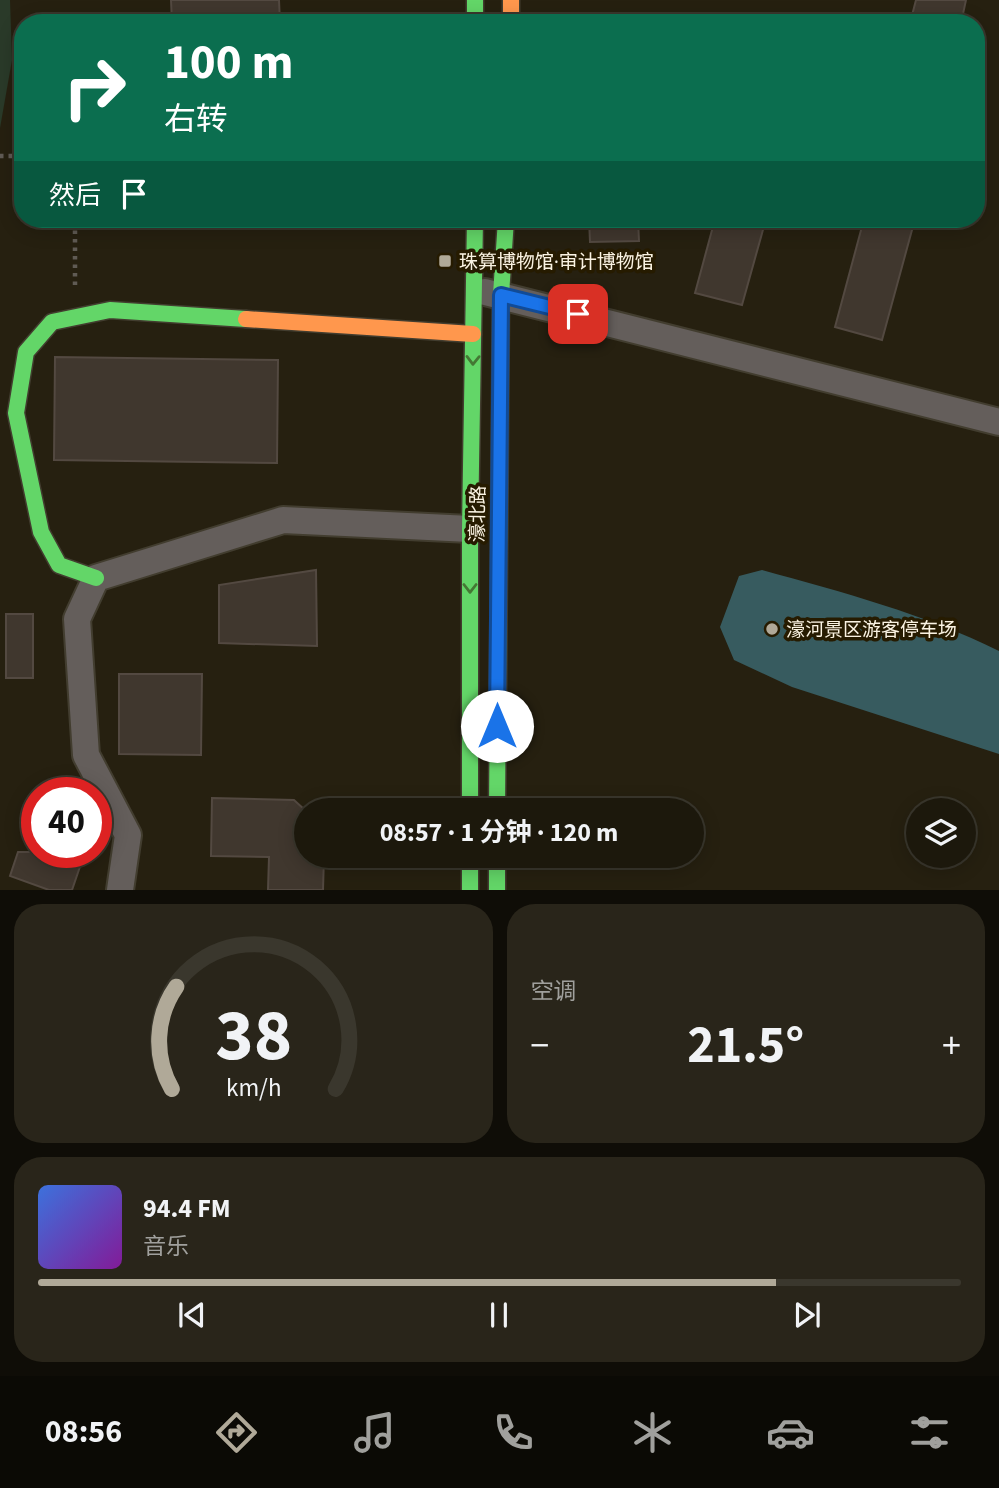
<!DOCTYPE html>
<html lang="zh">
<meta charset="utf-8">
<style>
:root{--surface:#1c180c;--page:#29251a;--text:#f1f3f6;--muted:#a0a09d;--line:#3a372d;--accent:#b0a998}
body{margin:0;font-family:"Source Sans 3","Noto Sans SC",sans-serif;background:var(--page);color:var(--text);height:100vh;display:flex;flex-direction:column;font-size:26px;white-space:nowrap}
*{box-sizing:border-box;margin:0}
p{font-size:23px;color:var(--muted)}
.icon{flex:none;width:38px;height:38px;fill:none;stroke:currentColor;stroke-width:2;stroke-linecap:round;stroke-linejoin:round}
.map{position:relative;height:890px;overflow:hidden}
.drawer{display:flex;flex-direction:column;gap:14px;padding:14px;background:#0f0d07;flex:1}
.drawer>*{flex:none}
.top-card{position:absolute;left:14px;top:14px;width:971px;height:214px;border-radius:28px;box-shadow:0 4px 18px #0003,0 0 0 2px var(--line);background:#0b6e4f;color:#fff;overflow:hidden}
.controls{position:absolute;left:906px;top:798px;display:grid;gap:14px}
.controls a{display:grid;place-items:center;width:70px;height:70px;border-radius:50%;background:var(--surface);box-shadow:0 4px 18px #0003,0 0 0 2px var(--line);font-size:35px}
.speed{position:absolute;left:21px;top:777px;display:flex;gap:14px;font-size:35px;font-weight:700;text-align:center}
.speed>*{display:grid;place-content:center;width:91px;height:91px;border-radius:50%;background:var(--surface);box-shadow:0 4px 18px #0003,0 0 0 2px var(--line);line-height:1}
.speed .limit{border:10px solid #d22;background:#fff;color:#111}
.pin{position:absolute;display:grid;place-items:center;width:60px;height:60px;color:#fff;margin:-30px;border-radius:14px;box-shadow:0 4px 10px #0006}
.me{position:absolute;width:77px;margin:-38px;rotate:0deg;stroke-linejoin:round;filter:drop-shadow(0 0 5px #0008)}
.turn{display:flex;align-items:center;gap:24px;height:147px;padding:0 35px;font-size:32px}
.turn .icon{width:91px;height:91px;stroke-width:2.5}
.turn b{display:block;font-size:49px;line-height:60px}
.then{display:flex;align-items:center;height:66px;padding:0 35px;background:#0003;gap:14px;font-size:26px}
.big{font-size:52px;font-weight:700;line-height:1.1}
.drawer .tile{flex:1;display:flex;flex-direction:column;justify-content:center;gap:10px;min-width:0;padding:0 24px;border-radius:28px;background:var(--page)}
.drawer .dial{align-items:center;gap:0}
.dial svg{height:182px;overflow:visible;fill:none;stroke:var(--line);stroke-width:7;stroke-linecap:round;text-anchor:middle}
.dial text{fill:var(--text);stroke:none}
.song{display:flex;align-items:center;gap:21px}
.cover{width:84px;height:84px;border-radius:10px;background:linear-gradient(135deg,hsl(220 70% 55%),hsl(290 70% 35%))}
.played{height:7px;border-radius:4px;background:linear-gradient(90deg,var(--accent) 80%,var(--line) 80%)}
.keys{display:flex;justify-content:space-around;direction:ltr}
.heat{display:flex;justify-content:space-between;align-items:center;font-size:38px;direction:ltr}
.drawer .tiles{flex:1;display:grid;gap:14px;grid-template-columns:1fr 1fr}
.tile:last-child{grid-column:span 2}
.trip{position:absolute;left:294px;top:798px;width:410px;height:70px;border-radius:35px;background:var(--surface);box-shadow:0 4px 18px #0003,0 0 0 2px var(--line);font-weight:700;line-height:70px;text-align:center}
.dock{display:flex;height:112px;justify-content:space-around;align-items:center;background:#0b0a05;color:var(--muted)}
.dock .icon{width:49px;height:49px}
.dock .active{color:var(--accent)}
.dock b{font-size:32px;color:var(--text)}
.map>svg:first-child{display:block}
.green{fill:#2a3a29}
.water{fill:#375b5f}
.building{fill:#40372e;stroke:#534941;stroke-width:2}
.lines{fill:none;stroke-linecap:round;stroke-linejoin:round}
.street-casing{stroke:#423d2f;stroke-width:30}
.fast-casing{stroke:#423d2f;stroke-width:19}
.slow-casing{stroke:#423d2f;stroke-width:19}
.path{stroke:#605b54;stroke-width:4.5;stroke-dasharray:3.5 5;stroke-linecap:butt}
.street{stroke:#645e5b;stroke-width:26}
.fast{stroke:#63d668;stroke-width:16}
.slow{stroke:#ff974d;stroke-width:16}
.oneway{stroke:#447834}
.route-casing{stroke:#114b97;stroke-width:18}
.route{stroke:#1a73e8;stroke-width:12}
.poi-dot{fill:#b0a998;stroke:#261b00;stroke-width:2.5}
.labels{text-anchor:middle;stroke-width:7;stroke-linejoin:round;paint-order:stroke}
.poi-label{font-size:19px;fill:#faf3e2;stroke:#261b00;text-anchor:start}
.street-label{font-size:19px;fill:#faf3e2;stroke:#261b00}
</style>
<div class="map">
<svg width="999" height="890" viewBox="0 0 999 890">
<rect width="100%" height="100%" fill="#262010"/>
<path class="green" d="M0,0H10L12,60L0,128Z"/>
<path class="water" d="M762,570C842,592 925,614 999,651V754L792,687L734,660L720,627L739,576Z"/>
<path class="building" d="M171,0H279L280,23H172Z
M916,0H966L961,23H910Z
M589,219H638L639,241L590,242Z
M715,219H766L742,305L695,293Z
M864,219H915L882,340L835,327Z
M55,357L278,360L277,463L54,460Z
M316,570L317,646L219,643V585Z
M6,614H33V678H6Z
M119,674H202L201,755L119,754Z
M212,798L294,800L306,811V856H324L323,890H268L269,857L211,856Z
M18,852H85L72,890H49L10,876Z"/>
<g class="lines">
<defs>
<path id="street" d="M485,292L999,422
M120,890L128,835L86,755L77,619L96,578L283,520L470,529"/>
<path id="fast" d="M475,0V23
M96,578L59,565L41,532L16,413L26,352L52,322L110,310L246,319
M470,810V529L475,219
M497,810L501,295L506,219
M470,856V890
M497,856V890"/>
<path id="slow" d="M511,0V23
M246,319L473,334"/>
</defs>
<use href="#street" class="street-casing"/>
<use href="#fast" class="fast-casing"/>
<use href="#slow" class="slow-casing"/>
<path class="path" d="M0,156H23
M75,285V219"/>
<use href="#street" class="street"/>
<use href="#fast" class="fast"/>
<use href="#slow" class="slow"/>
</g>
<defs><path id="oneway-chevron" d="M-2-3.5L2.5 0L-2 3.5" fill="none" stroke-width="1.6" stroke-linecap="round" stroke-linejoin="round" transform="scale(1.75)"/></defs>
<g class="oneway">
<use href="#oneway-chevron" transform="translate(473 360) rotate(91)"/>
<use href="#oneway-chevron" transform="translate(470 588) rotate(90)"/>
</g>
<g class="lines">
<defs>
<path id="route" d="M497,726L501,295L578,314"/>
</defs>
<use href="#route" class="route-casing"/>
<use href="#route" class="route"/>
</g>
<g class="poi-dot">
<rect x="438" y="254" width="14" height="14" rx="3.5"/>
<circle cx="772" cy="629" r="7"/>
</g>
<g class="labels">
<g class="poi-label">
<text x="459" y="268">珠算博物馆·审计博物馆</text>
<text x="786" y="636">濠河景区游客停车场</text>
</g>
<g class="street-label">
<text transform="translate(477 514) rotate(-89)" y="7">濠北路</text>
</g>
</g>
</svg>
<div class="controls">
<a><svg class="icon" aria-label="layers" viewBox="0 0 24 24"><path d="M12 4l9 5-9 5-9-5zM3 14l9 5 9-5"/></svg></a>
</div>
<div class="speed"><div class="limit">40</div></div>
<div class="pin" style="left:578px;top:314px;background:#d93025"><svg class="icon" aria-label="arrive" viewBox="0 0 24 24"><path d="M6 21V4h12l-3 4 3 4H6"/></svg></div>
<svg class="me" style="left:497px;top:726px" viewBox="-20 -20 40 40"><circle r="19" fill="#fff"/><path d="M0-13L10 11 0 6-10 11z" fill="#1a73e8"/></svg>
<div class="trip">08:57 · 1 分钟 · 120 m</div>
<div class="top-card">
<div class="turn"><svg class="icon" aria-label="right" viewBox="0 0 24 24"><path d="M7 20v-9h11M14 6l5 5-5 5"/></svg><div><b>100 m</b>右转</div></div>
<div class="then">然后<svg class="icon" aria-label="arrive" viewBox="0 0 24 24"><path d="M6 21V4h12l-3 4 3 4H6"/></svg></div>
</div>
</div>
<section class="drawer">
<div class="tiles">
<div class="tile dial"><svg viewBox="0 0 100 80">
<path d="M14 69A42 42 0 1 1 86 69"/>
<path d="M14 69A42 42 0 0 1 16 24" stroke="#b0a998"/>
<text x="50" y="56" font-size="32" font-weight="700">38</text>
<text x="50" y="72" font-size="11">km/h</text>
</svg></div>
<div class="tile"><p>空调</p>
<div class="heat"><a>−</a><b class="big">21.5°</b><a>+</a></div>
</div>
<div class="tile">
<div class="song"><i class="cover"></i><div><b>94.4 FM</b><p>音乐</p></div></div>
<div class="played"></div>
<div class="keys"><svg class="icon" aria-label="previous" viewBox="0 0 24 24"><path d="M18 5L8 12l10 7zM5 5v14"/></svg><svg class="icon" aria-label="pause" viewBox="0 0 24 24"><path d="M8 5v14M16 5v14"/></svg><svg class="icon" aria-label="next" viewBox="0 0 24 24"><path d="M6 5l10 7-10 7zM19 5v14"/></svg></div>
</div>
</div>
</section>
<nav class="dock">
<b>08:56</b>
<svg class="icon active" aria-label="directions" viewBox="0 0 24 24"><path d="M12 3l9 9-9 9-9-9zM9 14v-3h6M13 9l2 2-2 2"/></svg>
<svg class="icon" aria-label="music" viewBox="0 0 24 24"><path d="M9 18V5l10-2v13"/><circle cx="6" cy="18" r="3"/><circle cx="16" cy="16" r="3"/></svg>
<svg class="icon" aria-label="phone" viewBox="0 0 24 24"><path d="M5 4h4l2 5-3 2q2 4 5 5l2-3 5 2v4C11 20 4 13 5 4z"/></svg>
<svg class="icon" aria-label="climate" viewBox="0 0 24 24"><path d="M12 3v18M4 7l16 10M4 17L20 7"/></svg>
<svg class="icon" aria-label="car" viewBox="0 0 24 24"><path d="M5 17H2v-5l4-1 3-4h7l3 4 3 1v5h-3M9 17h6M6 11h13"/><circle cx="7" cy="17" r="2"/><circle cx="17" cy="17" r="2"/></svg>
<svg class="icon" aria-label="filters" viewBox="0 0 24 24"><path d="M4 7h16M4 17h16"/><circle cx="9" cy="7" r="2"/><circle cx="15" cy="17" r="2"/></svg>
</nav>
